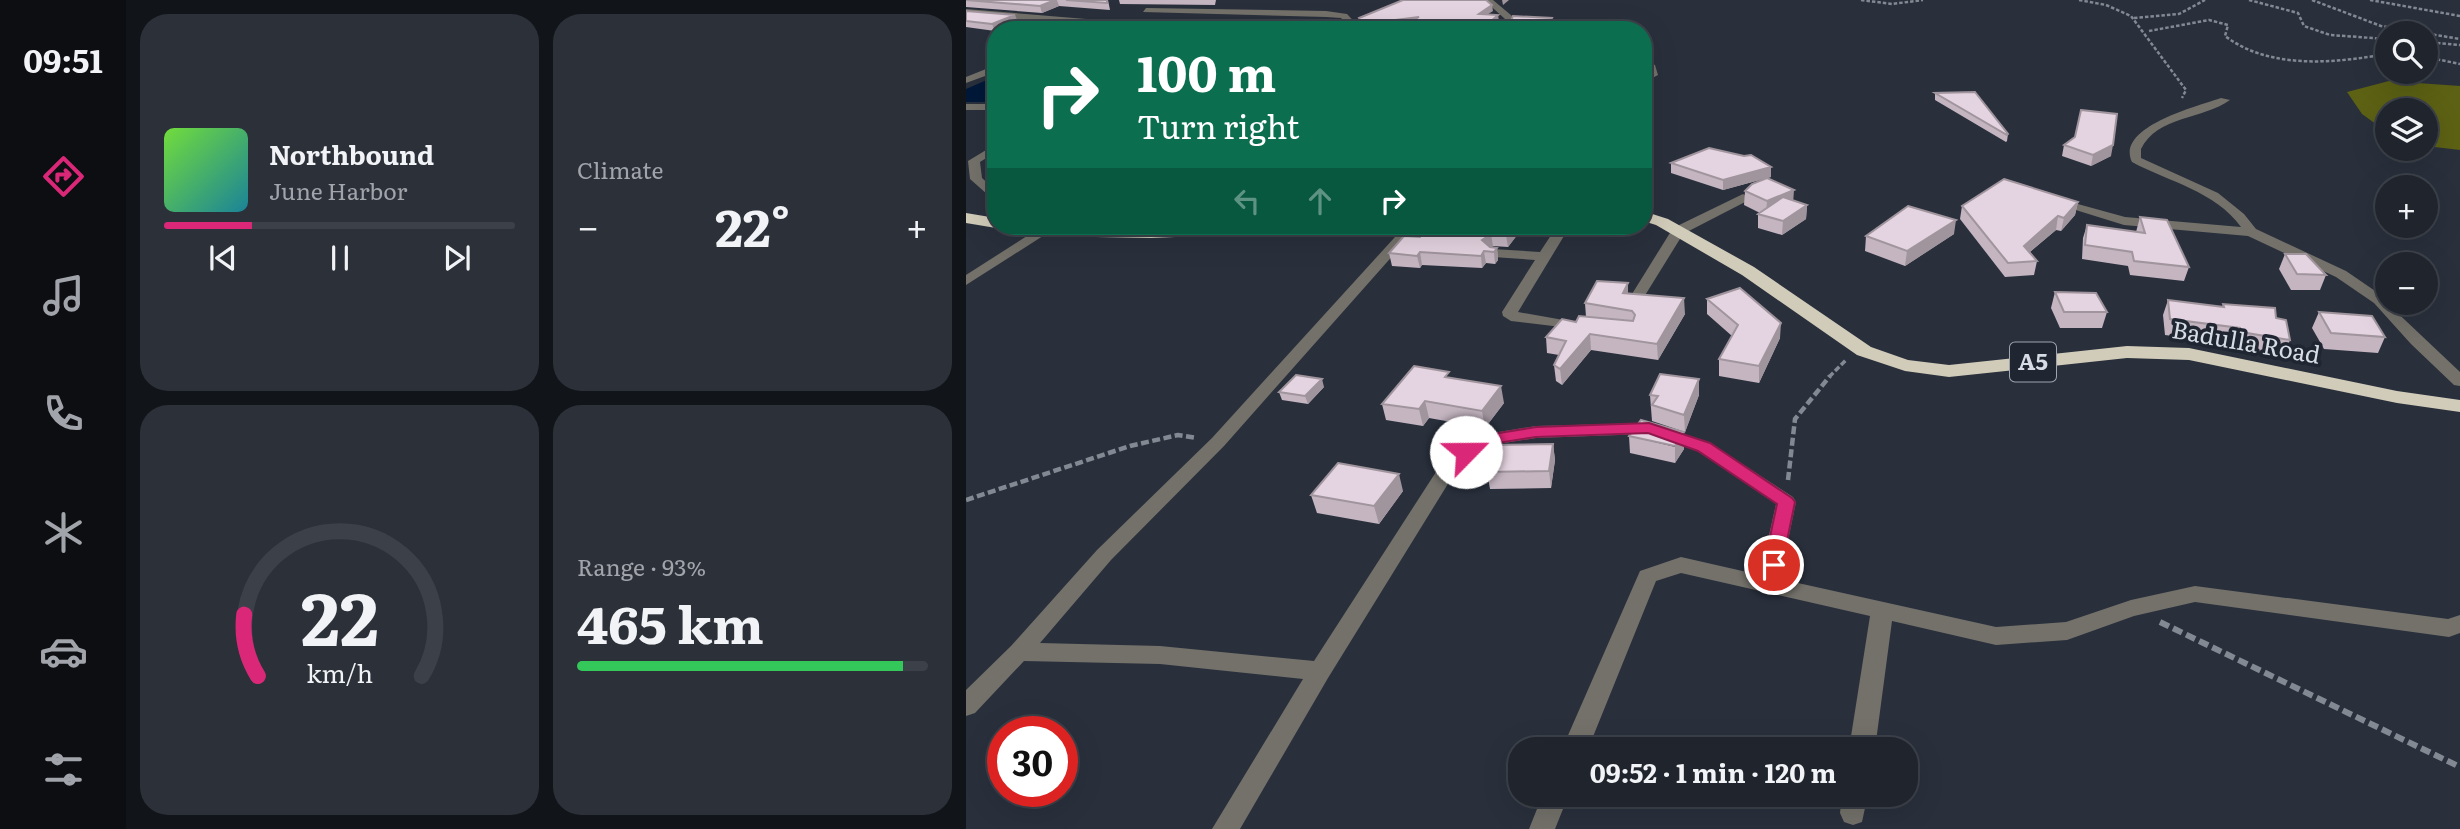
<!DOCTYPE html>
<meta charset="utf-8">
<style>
:root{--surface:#1f242d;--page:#2c3039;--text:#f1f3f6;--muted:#a1a4aa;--line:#3c4149;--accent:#db2777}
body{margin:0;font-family:Literata,serif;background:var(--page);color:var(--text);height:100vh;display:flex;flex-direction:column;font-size:26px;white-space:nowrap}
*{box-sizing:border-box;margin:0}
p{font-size:23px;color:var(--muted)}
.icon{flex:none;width:38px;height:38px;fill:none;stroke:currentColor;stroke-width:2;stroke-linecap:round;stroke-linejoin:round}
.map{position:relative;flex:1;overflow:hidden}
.panel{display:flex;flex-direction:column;gap:14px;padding:14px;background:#111419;width:840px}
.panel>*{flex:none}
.top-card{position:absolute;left:21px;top:21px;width:665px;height:214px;border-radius:28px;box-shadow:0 7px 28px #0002,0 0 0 2px var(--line);background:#0b6e4f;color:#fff;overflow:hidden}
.controls{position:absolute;left:1409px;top:21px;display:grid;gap:14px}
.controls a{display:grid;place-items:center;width:63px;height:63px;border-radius:50%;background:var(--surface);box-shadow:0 7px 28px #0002,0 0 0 2px var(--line);font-size:35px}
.speed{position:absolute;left:21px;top:716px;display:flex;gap:14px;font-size:35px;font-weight:700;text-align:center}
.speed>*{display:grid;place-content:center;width:91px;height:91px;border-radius:50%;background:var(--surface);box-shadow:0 7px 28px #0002,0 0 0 2px var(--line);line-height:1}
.speed .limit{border:10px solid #d22;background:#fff;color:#111}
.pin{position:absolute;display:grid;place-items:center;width:60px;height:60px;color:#fff;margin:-30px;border:4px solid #fff;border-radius:50%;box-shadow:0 2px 7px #0007}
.me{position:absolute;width:77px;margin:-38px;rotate:67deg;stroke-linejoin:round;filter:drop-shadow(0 0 5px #0008)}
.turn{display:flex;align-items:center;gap:24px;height:147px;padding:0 35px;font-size:32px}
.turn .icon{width:91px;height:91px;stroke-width:2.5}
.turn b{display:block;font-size:49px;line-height:60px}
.lanes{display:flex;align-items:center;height:66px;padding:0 35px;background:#0003;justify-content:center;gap:35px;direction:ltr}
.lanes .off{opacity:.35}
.big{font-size:52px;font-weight:700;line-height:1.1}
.panel .card{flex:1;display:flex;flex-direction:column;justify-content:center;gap:10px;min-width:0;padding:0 24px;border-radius:28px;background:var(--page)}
.panel .dial{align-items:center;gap:0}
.dial svg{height:182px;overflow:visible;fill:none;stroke:var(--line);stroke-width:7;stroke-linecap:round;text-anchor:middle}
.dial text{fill:var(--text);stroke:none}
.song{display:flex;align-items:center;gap:21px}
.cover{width:84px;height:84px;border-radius:10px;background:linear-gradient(135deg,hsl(100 70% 55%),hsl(190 70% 35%))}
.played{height:7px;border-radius:4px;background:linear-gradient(90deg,var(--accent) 25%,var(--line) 25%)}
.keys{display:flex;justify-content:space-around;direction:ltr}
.heat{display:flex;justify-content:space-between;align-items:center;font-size:38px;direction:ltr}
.charge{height:10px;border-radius:5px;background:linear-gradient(90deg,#34c759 93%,var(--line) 0)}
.panel .tiles{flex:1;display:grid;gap:14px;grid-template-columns:repeat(2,1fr)}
.trip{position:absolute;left:542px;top:737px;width:410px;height:70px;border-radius:28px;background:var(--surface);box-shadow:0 7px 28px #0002,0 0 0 2px var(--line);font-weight:700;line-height:70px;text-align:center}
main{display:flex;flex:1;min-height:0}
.menu{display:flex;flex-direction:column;width:126px;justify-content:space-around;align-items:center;background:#0c0e12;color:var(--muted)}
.menu .icon{width:49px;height:49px}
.menu .selected{color:var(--accent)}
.menu b{font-size:32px;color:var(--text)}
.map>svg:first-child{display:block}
.forest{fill:#5c6114}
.water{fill:#001839}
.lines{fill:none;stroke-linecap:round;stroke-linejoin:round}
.path-far3{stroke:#838993;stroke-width:2.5;stroke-dasharray:3.5 2;stroke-linecap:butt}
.path-far2{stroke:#838993;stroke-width:3.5;stroke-dasharray:6 2.5;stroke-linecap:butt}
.path-far1{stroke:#838993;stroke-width:4.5;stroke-dasharray:8 3.5;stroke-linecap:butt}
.path{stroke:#838993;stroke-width:6;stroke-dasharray:10 4.5;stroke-linecap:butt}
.minor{fill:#73716a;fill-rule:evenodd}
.highway{fill:#d1cbb9;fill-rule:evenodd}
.wall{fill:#c4b5c1}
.shaded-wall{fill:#a0949d}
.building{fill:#e4d3e0;stroke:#a0949d;stroke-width:2}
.route{fill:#db2777;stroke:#8e194d;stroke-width:2}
.labels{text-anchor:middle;stroke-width:7;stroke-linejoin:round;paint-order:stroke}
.shield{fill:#1f2632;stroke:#a0a5af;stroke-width:2}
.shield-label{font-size:23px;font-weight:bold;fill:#d7dce4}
.street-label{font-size:24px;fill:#d7dce4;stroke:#1f2632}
</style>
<main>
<nav class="menu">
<b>09:51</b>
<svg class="icon selected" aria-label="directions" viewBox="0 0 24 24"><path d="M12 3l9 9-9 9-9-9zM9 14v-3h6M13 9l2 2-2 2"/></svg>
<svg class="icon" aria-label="music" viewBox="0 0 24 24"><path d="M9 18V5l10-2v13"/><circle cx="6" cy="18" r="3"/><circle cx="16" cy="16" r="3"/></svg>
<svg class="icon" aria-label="phone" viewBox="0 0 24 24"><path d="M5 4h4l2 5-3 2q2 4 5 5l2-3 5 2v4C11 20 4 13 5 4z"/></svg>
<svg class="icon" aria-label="climate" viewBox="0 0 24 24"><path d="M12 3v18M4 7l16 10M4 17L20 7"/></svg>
<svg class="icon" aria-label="car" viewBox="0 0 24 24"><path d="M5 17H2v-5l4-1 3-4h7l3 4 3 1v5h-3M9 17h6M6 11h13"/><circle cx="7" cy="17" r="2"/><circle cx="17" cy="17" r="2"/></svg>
<svg class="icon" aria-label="filters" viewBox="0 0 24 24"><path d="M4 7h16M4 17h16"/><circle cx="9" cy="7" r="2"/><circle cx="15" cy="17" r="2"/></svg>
</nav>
<section class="panel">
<div class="tiles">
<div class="card">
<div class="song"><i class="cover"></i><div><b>Northbound</b><p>June Harbor</p></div></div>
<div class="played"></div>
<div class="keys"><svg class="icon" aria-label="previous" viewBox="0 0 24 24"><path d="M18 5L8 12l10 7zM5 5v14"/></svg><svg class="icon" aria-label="pause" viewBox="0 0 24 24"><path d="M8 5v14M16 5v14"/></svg><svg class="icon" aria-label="next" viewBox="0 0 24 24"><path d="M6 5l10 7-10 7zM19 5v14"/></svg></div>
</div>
<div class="card"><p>Climate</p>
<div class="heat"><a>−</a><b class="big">22°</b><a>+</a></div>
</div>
<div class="card dial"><svg viewBox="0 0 100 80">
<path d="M14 69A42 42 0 1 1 86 69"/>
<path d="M14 69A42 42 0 0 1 8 42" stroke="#db2777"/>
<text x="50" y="56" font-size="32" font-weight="700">22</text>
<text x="50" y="72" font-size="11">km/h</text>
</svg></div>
<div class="card"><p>Range · 93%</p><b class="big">465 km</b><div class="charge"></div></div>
</div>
</section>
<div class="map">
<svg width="1494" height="829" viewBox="0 0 1494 829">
<rect width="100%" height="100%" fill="#29303c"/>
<path class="forest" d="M1423,81L1494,86V150L1460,146V110H1421V132L1396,114L1381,92Z"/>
<path class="water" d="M30,76V102H0V89Z"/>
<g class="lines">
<path class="path-far3" d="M895,0L926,4L957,0
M1113,0L1140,5L1165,16L1220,90L1216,98
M1283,0L1332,13L1338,26L1364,35L1421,39
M1346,0L1415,26L1494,39
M1404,0L1494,16
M1168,18L1213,14L1239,0
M1183,31L1243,20L1262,25L1259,36C1304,70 1369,63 1421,54
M1460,42L1494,45
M1460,57L1494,64"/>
<path class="path-far2" d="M863,377L881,359"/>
<path class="path-far1" d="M822,480L829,419L864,376
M0,500L164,446L212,435L231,438"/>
<path class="path" d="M1194,622L1494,767"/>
<path class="minor" d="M518,0H527L546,16L544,25L536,30H526L539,19Z
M180,8L360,11L381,14L396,30H387L375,18L360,17L177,12Z
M0,9L169,23L182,30L0,15Z
M677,59L689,65L692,75L677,83V76L682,74L681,68L677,66Z
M30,65V72L0,83V77Z
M1255,98L1264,100C1238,119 1191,116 1175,149V158L1252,193L1278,214L1290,229L1380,271L1418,297L1421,303L1494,372V386L1488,385L1445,344L1408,303L1370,277L1282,236L1158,225L1084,202L1090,198L1159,217L1275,227C1249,191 1203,182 1166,162C1149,127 1232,106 1255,98Z
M0,104H30V110H0Z
M30,144V152L14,162L16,178L30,191V202L4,179L2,161Z
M777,194L783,198L781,201L717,234L678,297H668L666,294L707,228Z
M439,226H453L258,446L145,560L74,643L194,646L348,661L479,458L508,437L514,435L570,426L683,423L744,443L827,497L830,502L814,579L1030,627L1100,622L1165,600L1229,586L1482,619L1494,615V633L1483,637L1229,602L1168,616L1101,640L1030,645L926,621L909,749H883L904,616L715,573L690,581L622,749H596L674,571L715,557L794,575L810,504L732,451L681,434L570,438L519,446L493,466L362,678L274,829H246L337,679L194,664L58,661L9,713L0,716V690L45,646L131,550L246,438Z
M591,226H604L552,312L620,324L623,327L620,330L545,321L537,316L536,312L569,260L527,257L520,253L527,249L574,252Z
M75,227L80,228V234L0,285V275Z
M577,794H603L589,829H563Z
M876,794H902L896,822L887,825L878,822L874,813Z"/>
<path class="highway" d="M677,211L702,219L788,267L905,347L942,360L983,365L1161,346L1223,348L1431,391L1494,400V412L1431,403L1223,360L1161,358L983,377L939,371L891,355L776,275L690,225L677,221Z
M0,213L30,218V226H36L30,228L0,223Z
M36,226L185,228L363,226L355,231L185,238L75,236L38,229Z"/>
</g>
<path class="wall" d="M0,0H142L144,10L93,6L76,13L0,7Z
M153,0H250L249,5L154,4Z
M0,11L52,22L29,31L0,27Z
M969,93L1042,134L1041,141L1040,142L969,100Z
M1098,145L1145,156L1125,166L1096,156Z
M778,156L805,167V177L801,178L828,201L841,205L840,219L816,235L792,228V214L794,213L778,205L779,191L797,179L757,190L705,173V163Z
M1112,202L1109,215L1095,231L1090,230L1064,252L1071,261L1068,275L1039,277L994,219L996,206Z
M1174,217L1223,267L1218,281L1164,275L1162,266L1116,259L1117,238L1121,225L1170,232Z
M558,226L542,247L527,246L526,247L531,248L532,260L529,264L520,263L516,268L456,265L454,268L426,266L423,253L454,237Z
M988,234L939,266L899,251L900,236Z
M1319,254L1360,275L1354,290H1325L1313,269Z
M1089,292L1141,312L1136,328H1094L1085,308Z
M662,293L719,314L692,360L625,350L596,385L590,381L588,365L593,355L581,353L580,337L620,317L619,303Z
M741,299L814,338L793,383L753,376V359L766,336L741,314Z
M1202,300L1257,307V304L1310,318L1324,340L1318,356L1269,348L1268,344L1199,335L1197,315Z
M1353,312L1419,337L1412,353L1358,349L1346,328Z
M484,378L538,403L519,428L463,418L457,426L420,420L416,404Z
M358,387L342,404L316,400L313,392Z
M684,395H733L719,432L686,421Z
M663,436L718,449L709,463L664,453Z
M587,444L589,460L585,488L524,489L521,472Z
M437,491L413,524L351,513L345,495Z"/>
<path class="shaded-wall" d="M89,0H91L93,6L76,13L74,6Z
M536,0H543L537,5Z
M526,5L527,11L513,20V14Z
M49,15L52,22L29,31L26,24Z
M532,15L533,21L524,28V22Z
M453,17L454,23L403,30H398L397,24Z
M586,18V24L583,30H579Z
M682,127L683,134L677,151V143Z
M1147,145L1145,156L1125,166L1127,155Z
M805,167V177L757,190V180Z
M828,190L827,204L800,215L801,201Z
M1112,202L1109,215L1095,231L1098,218Z
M841,205L840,219L816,235L817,221Z
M1092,216L1090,230L1055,259L1058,246Z
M990,220L988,234L939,266L941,251Z
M548,226H558L542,247L540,235Z
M525,234L527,246L518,252L520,263L516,268L515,256L516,240Z
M531,248L532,260L529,264L528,252Z
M454,252L456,265L454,268L451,256Z
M662,283V298L657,293Z
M718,298L719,314L692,360L691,344Z
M815,323L814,338L793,383V366Z
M624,334L625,350L596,385L594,369Z
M356,379L358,387L342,404L339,396Z
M733,379V395L719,432L718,415Z
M535,386L538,403L519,428L516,411Z
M459,401L463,418L457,426L453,409Z
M718,432V449L709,463V446Z
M587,444L589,460L585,488L583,471Z
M433,474L437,491L413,524L408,506Z"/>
<path class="building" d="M0,0H89L74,6Z
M100,0H141V3Z
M437,0H520L526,5L513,14L532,15L524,22L525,26H537L545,21L547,16L586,18L579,30H430L453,17L397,24L393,18Z
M0,11L49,15L26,24L0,21Z
M648,27L673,28L672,30H644Z
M1009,92L1042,134L1041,135L969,93Z
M1115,110L1151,114L1147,145L1127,155L1098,145L1109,137Z
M677,127H682L677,143Z
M743,148L778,156L785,155L805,167L757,180L705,163Z
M801,178L828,190L801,201L779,191L786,184Z
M1038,179L1112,202L1098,218L1092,216L1058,246L1071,261L1042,263L996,206Z
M817,197L841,205L817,221L792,214Z
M942,206L990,220L941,251L900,236Z
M1174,217L1201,220L1223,267L1168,261L1166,252L1119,245L1121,225L1179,233Z
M461,226H548L540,235L525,234L516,240L524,247L531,248L528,252L518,251L515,256L454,252L451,256L423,253L438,236L454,237Z
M1319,254H1340L1360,275L1331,274Z
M631,281L662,283L657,293L718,298L691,344L624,334L594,369L588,365L600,341L580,337L596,319L610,322L613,316L667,321L669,315L666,311L619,303Z
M774,288L815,323L793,366L753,359L772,325L741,299Z
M1089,292L1130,293L1141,312H1098Z
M1202,300L1258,307L1257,304L1309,308L1310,318L1320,320L1324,340L1275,332L1274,328L1204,319Z
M1353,312L1406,316L1419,337L1365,333Z
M448,366L483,372L479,377L535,386L516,411L459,401L453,409L416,404Z
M694,374L733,379L718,415L686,405L692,396L684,395Z
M330,375L356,379L339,396L313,392Z
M675,420L718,432L709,446L663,436Z
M587,444L583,471L521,472L527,445Z
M372,463L433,474L408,506L345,495Z"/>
<path class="route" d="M683,423L744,443L826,498L829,502L815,570H801L798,565L811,504L732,451L682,433L570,437L519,445L500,457L492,452L508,437L570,427Z"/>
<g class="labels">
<rect class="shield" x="1044" y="342.5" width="46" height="39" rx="5"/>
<g class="shield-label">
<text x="1067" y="370">A5</text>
</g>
<g class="street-label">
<text transform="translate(1280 343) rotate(10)" y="8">Badulla Road</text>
</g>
</g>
</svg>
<div class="controls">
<a><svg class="icon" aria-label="search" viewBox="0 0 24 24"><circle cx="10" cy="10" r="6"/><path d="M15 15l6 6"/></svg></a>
<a><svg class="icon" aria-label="layers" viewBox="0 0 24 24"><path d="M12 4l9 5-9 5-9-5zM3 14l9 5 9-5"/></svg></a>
<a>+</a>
<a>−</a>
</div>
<div class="speed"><div class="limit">30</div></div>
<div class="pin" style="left:808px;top:565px;background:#d93025"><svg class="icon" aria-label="arrive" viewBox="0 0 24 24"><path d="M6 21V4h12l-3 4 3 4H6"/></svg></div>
<svg class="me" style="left:500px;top:452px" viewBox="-20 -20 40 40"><circle r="19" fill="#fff"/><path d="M0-13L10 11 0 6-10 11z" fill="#db2777"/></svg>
<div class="trip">09:52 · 1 min · 120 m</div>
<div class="top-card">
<div class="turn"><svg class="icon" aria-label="right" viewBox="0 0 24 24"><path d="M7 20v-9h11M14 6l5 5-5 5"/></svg><div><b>100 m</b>Turn right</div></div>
<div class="lanes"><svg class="icon off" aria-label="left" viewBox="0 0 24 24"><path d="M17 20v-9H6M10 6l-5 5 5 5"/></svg><svg class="icon off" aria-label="ahead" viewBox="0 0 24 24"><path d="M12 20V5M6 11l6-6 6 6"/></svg><svg class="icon" aria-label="right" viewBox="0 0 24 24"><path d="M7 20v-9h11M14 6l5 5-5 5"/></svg></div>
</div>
</div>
</main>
